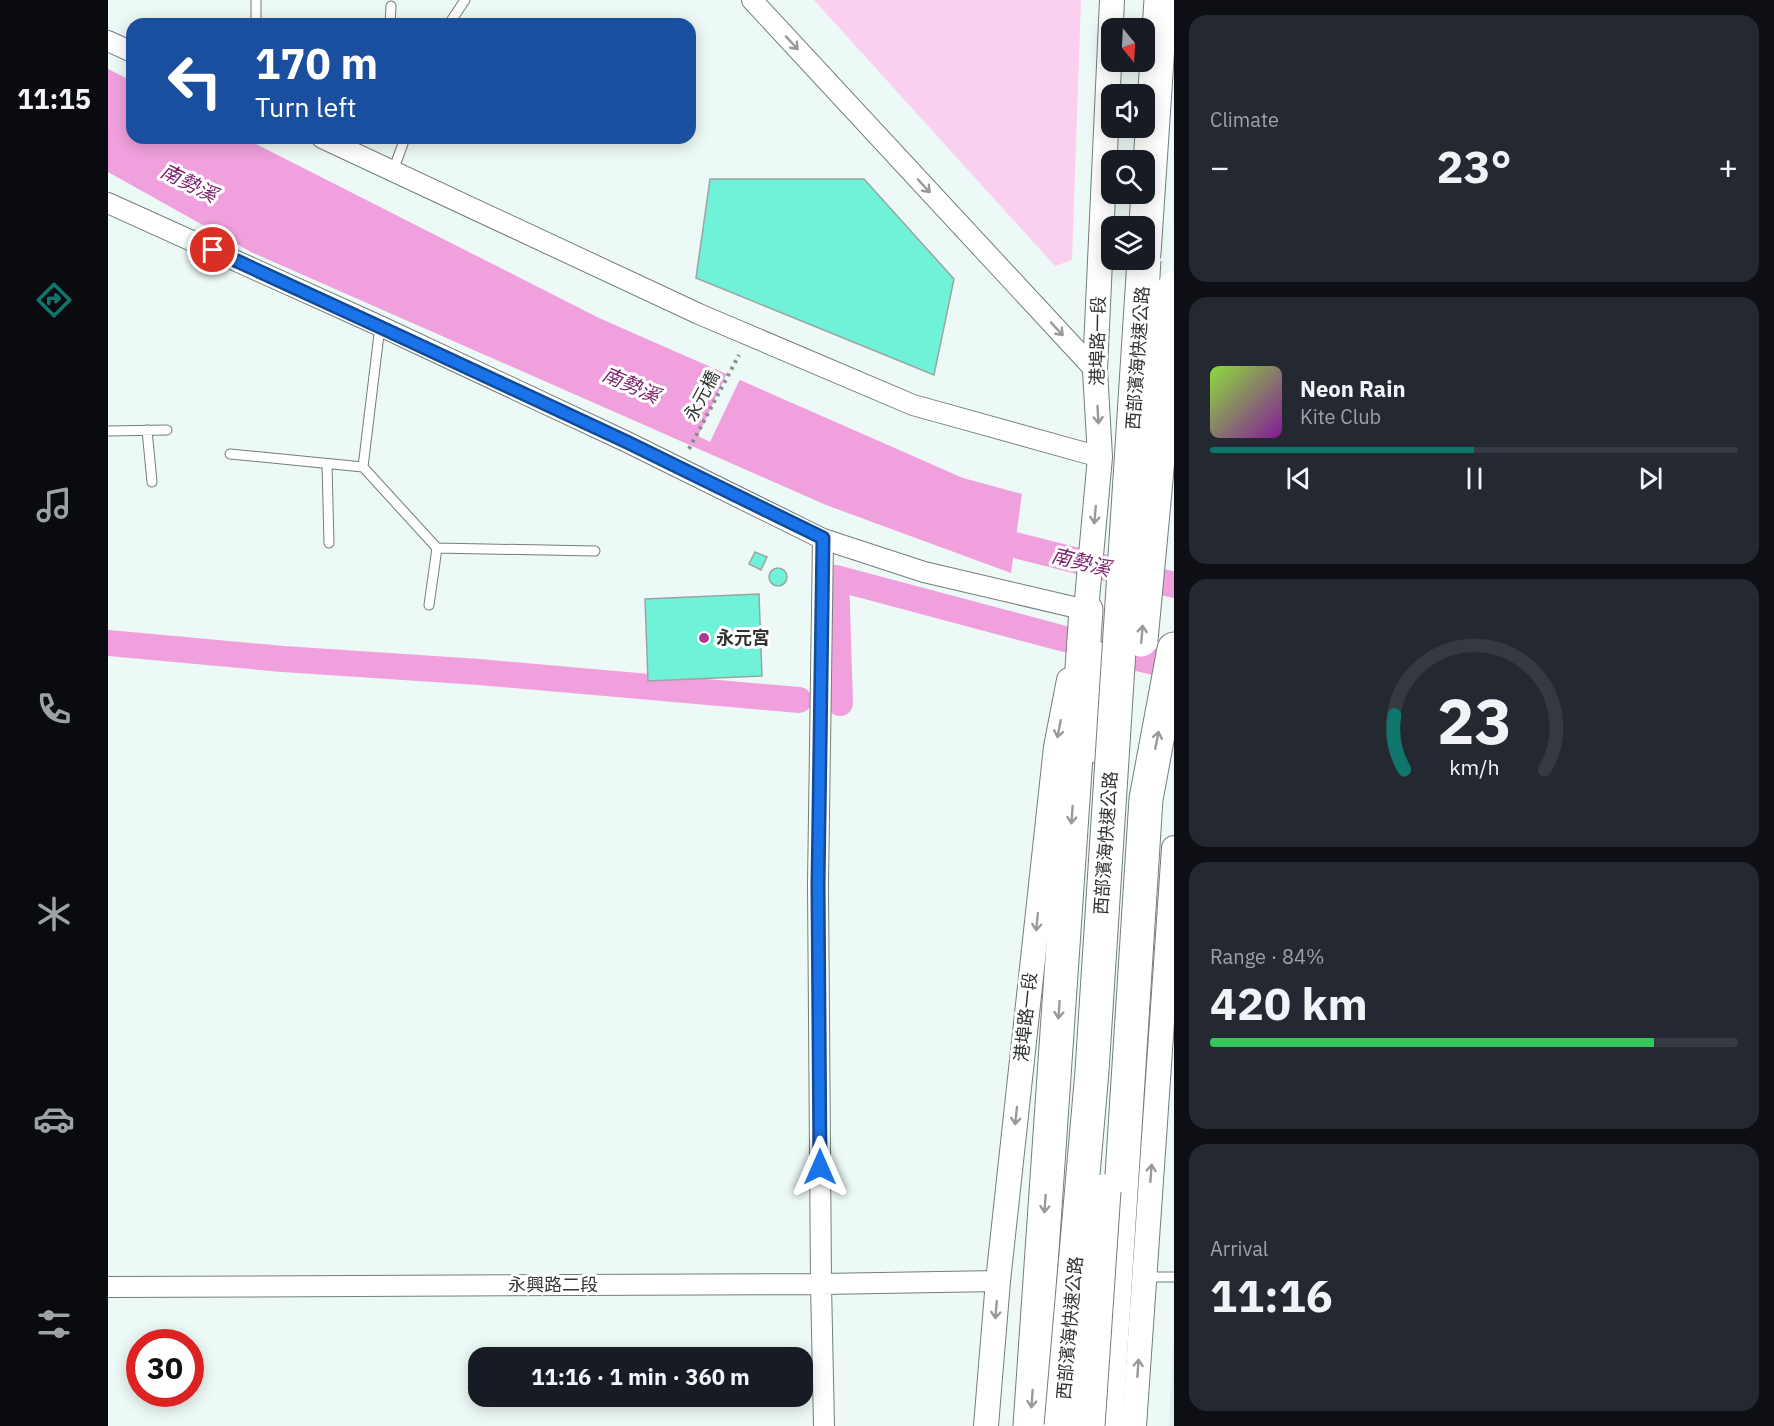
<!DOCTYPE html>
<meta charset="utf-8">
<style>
:root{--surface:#171b24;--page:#242831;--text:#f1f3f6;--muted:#9ea1a6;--line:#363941;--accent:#0f766e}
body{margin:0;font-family:"IBM Plex Sans","Noto Sans TC",sans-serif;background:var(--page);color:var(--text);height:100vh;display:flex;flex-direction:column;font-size:22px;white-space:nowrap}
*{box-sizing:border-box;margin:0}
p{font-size:20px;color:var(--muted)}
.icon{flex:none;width:33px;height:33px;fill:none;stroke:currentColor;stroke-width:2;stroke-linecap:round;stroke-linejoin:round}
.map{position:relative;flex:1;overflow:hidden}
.sheet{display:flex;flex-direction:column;gap:15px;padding:15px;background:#0d0f14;width:600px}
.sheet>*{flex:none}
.banner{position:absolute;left:18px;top:18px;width:570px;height:126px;border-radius:18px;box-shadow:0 3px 15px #0003;background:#1a4fa0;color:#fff;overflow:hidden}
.needle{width:39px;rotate:162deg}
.fabs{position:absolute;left:993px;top:18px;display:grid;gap:12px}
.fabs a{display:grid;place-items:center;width:54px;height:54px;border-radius:12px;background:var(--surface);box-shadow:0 3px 15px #0003;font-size:30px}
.speed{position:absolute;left:18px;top:1329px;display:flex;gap:12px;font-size:30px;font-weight:700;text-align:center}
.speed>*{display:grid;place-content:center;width:78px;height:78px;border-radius:50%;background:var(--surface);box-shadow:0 3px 15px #0003;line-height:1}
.speed .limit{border:9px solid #d22;background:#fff;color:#111}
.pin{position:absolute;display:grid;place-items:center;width:51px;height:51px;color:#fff;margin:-26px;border:3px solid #fff;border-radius:50%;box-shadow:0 2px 6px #0007}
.me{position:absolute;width:66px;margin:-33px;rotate:0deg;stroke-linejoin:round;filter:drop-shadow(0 0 4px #0008)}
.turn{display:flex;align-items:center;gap:21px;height:126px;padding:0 30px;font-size:27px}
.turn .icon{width:78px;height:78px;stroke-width:2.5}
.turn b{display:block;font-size:42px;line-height:51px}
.big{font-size:45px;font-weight:800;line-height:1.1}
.sheet .card{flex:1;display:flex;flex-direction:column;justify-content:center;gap:9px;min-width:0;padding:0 21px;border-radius:18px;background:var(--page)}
.sheet .dial{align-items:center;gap:0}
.dial svg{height:156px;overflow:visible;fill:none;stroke:var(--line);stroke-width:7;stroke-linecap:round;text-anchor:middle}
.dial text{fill:var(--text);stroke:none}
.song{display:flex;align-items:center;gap:18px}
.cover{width:72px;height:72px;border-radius:9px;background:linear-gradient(135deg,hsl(90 70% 55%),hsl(290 70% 35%))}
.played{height:6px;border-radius:3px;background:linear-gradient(90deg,var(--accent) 50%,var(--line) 50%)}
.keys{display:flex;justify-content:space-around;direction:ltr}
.heat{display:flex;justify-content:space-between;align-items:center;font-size:33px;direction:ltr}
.charge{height:9px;border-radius:4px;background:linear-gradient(90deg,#34c759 84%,var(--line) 0)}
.trip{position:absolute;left:360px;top:1347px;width:345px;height:60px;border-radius:18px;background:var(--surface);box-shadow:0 3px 15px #0003;font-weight:800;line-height:60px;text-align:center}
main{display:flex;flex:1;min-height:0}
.tab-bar{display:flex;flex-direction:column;width:108px;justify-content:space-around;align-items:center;background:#090b0e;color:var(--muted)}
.tab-bar .icon{width:42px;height:42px}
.tab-bar .current{color:var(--accent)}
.tab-bar b{font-size:27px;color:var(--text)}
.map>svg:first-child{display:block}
.built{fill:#dbf0ea}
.green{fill:#fbcfef}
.water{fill:#f0a0dd}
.pier{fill:#edf9f6}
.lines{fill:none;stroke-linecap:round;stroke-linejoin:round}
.canal{stroke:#f0a0dd;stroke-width:26}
.building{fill:#6ff2d8;stroke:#9aa5a2;stroke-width:1.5}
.service-casing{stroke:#737e7b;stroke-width:11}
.minor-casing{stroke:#737e7b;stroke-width:22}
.tertiary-casing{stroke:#737e7b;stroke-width:26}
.trunk-casing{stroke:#737e7b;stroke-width:35}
.path{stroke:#878f8d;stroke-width:4;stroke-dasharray:3 4.5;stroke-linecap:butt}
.service{stroke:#fff;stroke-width:9}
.minor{stroke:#fff;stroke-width:20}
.tertiary{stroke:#fff;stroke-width:24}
.trunk{stroke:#fff;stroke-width:33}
.trunk-bridge-casing{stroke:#737e7b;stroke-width:35;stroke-linecap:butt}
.trunk-bridge{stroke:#fff;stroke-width:33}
.oneway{stroke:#989a99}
.route-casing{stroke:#114b97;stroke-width:15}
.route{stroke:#1a73e8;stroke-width:10}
.poi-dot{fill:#a93995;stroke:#fff;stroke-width:2}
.labels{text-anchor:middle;stroke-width:6;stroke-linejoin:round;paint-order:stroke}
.street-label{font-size:18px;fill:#303533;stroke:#fff}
.poi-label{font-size:18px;font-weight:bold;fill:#303533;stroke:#fff;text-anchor:start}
.water-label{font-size:20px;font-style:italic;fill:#7d226d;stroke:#fff}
</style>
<main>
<nav class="tab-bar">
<b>11:15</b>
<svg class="icon current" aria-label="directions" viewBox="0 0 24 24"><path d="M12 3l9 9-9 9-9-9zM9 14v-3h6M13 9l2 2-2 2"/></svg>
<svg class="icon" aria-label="music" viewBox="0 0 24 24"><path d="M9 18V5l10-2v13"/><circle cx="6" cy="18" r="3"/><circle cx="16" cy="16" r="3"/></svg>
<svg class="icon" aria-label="phone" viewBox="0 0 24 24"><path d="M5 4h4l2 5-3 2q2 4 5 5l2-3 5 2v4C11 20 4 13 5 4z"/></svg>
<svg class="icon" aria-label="climate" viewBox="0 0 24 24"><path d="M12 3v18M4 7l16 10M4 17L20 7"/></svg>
<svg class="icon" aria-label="car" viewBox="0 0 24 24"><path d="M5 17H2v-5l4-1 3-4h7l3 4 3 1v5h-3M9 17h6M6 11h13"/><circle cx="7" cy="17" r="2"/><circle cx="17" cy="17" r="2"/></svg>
<svg class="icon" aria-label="filters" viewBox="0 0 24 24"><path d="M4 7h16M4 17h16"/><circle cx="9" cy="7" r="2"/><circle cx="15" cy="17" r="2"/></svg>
</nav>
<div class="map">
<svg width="1066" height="1426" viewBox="0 0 1066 1426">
<rect width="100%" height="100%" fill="#edf9f6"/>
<path class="built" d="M1066,1333V1426H1061Z"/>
<path class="green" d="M706,0H973L964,260L947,266Z"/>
<path class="water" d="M0,69L24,81V138H136L491,318L855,478L914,494L903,573L718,505L143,252L0,172Z"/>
<path class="pier" d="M620,371L633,377L602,442L590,436Z"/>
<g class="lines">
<path class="canal" d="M875,537L1066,585
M0,643L175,659L371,672L691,700
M1017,655L1055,664
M732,703L728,578L957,639"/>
</g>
<path class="building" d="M602,179H756L846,279L826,375L588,278Z
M647,552L659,557L653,570L641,564Z
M661 577a9 9 0 1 1 18 0a9 9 0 1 1-18 0Z
M651,594L654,676L540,681L537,599Z"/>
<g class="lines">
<defs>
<path id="service" d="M148,24V0
M282,24L283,6
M341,24L357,0
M285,171L297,138
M39,430L44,482
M0,431L59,430
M122,454L255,467L329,548L487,551
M219,464L221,543
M255,467L272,326
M321,605L329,548
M1039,1277H1066"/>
<path id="minor" d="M644,0L987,370
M0,41L24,52
M214,138L591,314L805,405L992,457
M0,203L272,326L519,442L715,539L816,572L978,610
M715,539L710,885L713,1284L716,1426
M0,1287L713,1284L890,1281"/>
<path id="tertiary" d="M974,626L978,610L992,457L987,370L1004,0
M985,651L990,686V751
M878,1426L890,1281L948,747L961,680
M1026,1426L1066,848"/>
<path id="trunk" d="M1036,253L1053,0
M922,1426L978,610
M998,1426L1038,799L1066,649"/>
</defs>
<use href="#service" class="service-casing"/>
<use href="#minor" class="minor-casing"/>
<use href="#tertiary" class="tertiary-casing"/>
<use href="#trunk" class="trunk-casing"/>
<path class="path" d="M581,449L631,355"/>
<use href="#service" class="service"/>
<use href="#minor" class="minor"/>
<use href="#tertiary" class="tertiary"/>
<use href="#trunk" class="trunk"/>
<defs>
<path id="trunk-bridge" d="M1033,640L1066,288
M953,1426L984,1071L1036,260
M980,1426L996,1191"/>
</defs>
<use href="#trunk-bridge" class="trunk-bridge-casing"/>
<use href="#trunk-bridge" class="trunk-bridge"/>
</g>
<defs><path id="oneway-shaft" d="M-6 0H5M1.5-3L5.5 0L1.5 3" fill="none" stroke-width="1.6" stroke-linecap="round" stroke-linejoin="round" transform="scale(1.5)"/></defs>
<g class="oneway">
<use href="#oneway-shaft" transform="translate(684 43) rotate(47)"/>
<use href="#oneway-shaft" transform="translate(816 186) rotate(47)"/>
<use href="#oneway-shaft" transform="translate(949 329) rotate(47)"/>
<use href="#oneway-shaft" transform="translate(990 415) rotate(87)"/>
<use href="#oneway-shaft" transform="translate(987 515) rotate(95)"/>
<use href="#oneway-shaft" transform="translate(1034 634) rotate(-85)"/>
<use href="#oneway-shaft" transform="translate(951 729) rotate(101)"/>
<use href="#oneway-shaft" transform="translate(1049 740) rotate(-79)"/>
<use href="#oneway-shaft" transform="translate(964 815) rotate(94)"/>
<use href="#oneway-shaft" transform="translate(929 922) rotate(96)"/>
<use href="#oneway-shaft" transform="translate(951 1010) rotate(94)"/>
<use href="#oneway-shaft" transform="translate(908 1116) rotate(96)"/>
<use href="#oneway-shaft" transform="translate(1043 1173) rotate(-86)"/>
<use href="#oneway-shaft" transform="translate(937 1204) rotate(94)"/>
<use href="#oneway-shaft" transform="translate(888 1310) rotate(95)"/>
<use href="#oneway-shaft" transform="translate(1030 1368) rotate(-86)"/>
<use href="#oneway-shaft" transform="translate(924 1399) rotate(94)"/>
</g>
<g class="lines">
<defs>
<path id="route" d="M105,250L272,327L519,442L715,538L710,885L712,1167"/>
</defs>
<use href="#route" class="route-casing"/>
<use href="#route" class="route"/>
</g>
<circle class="poi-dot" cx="596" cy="638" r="6"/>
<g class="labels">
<g class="street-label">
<text transform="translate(990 341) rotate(-89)" y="6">港埠路一段</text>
<text transform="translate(1030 358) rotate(-86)" y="6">西部濱海快速公路</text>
<text transform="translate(594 396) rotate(-62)" y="6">永元橋</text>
<text transform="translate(998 843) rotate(-86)" y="6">西部濱海快速公路</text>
<text transform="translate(918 1017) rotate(-84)" y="6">港埠路一段</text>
<text x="445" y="1291">永興路二段</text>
<text transform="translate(962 1328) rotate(-85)" y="6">西部濱海快速公路</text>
</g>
<g class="poi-label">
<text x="608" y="644">永元宮</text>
</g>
<g class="water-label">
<text transform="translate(81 183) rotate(27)" y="7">南勢溪</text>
<text transform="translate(523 385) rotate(24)" y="7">南勢溪</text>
<text transform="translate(973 562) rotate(14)" y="7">南勢溪</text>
</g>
</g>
</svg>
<div class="fabs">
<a><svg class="needle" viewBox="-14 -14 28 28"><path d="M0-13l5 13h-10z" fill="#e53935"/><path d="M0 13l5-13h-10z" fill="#9ea1a6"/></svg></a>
<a><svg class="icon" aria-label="sound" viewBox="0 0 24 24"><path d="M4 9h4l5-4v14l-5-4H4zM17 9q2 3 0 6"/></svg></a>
<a><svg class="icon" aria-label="search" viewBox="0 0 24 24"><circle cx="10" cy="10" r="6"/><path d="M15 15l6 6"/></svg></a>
<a><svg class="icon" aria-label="layers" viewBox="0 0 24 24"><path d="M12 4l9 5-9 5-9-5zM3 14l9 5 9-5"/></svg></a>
</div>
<div class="speed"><div class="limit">30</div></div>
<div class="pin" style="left:105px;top:250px;background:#d93025"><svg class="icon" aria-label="arrive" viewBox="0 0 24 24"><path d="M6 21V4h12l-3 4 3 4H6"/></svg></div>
<svg class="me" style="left:712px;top:1167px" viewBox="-20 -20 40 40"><path d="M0-17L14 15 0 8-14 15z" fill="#1a73e8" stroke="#fff" stroke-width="4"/></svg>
<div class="trip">11:16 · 1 min · 360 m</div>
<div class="banner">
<div class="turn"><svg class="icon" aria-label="left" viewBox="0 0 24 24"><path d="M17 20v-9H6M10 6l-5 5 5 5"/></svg><div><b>170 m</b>Turn left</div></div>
</div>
</div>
<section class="sheet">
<div class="card"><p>Climate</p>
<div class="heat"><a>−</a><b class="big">23°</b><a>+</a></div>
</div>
<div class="card">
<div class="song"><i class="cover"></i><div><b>Neon Rain</b><p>Kite Club</p></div></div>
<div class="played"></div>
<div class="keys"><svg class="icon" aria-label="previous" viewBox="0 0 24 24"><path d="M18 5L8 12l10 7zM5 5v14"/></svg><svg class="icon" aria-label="pause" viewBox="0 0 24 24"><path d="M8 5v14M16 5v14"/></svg><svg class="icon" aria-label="next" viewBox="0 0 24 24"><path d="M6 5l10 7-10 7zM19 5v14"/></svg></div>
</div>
<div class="card dial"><svg viewBox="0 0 100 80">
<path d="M14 69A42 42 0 1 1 86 69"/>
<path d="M14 69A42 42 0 0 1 9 41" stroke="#0f766e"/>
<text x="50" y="56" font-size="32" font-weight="700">23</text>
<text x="50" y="72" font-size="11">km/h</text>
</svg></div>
<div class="card"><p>Range · 84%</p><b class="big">420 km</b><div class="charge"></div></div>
<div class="card"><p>Arrival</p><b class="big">11:16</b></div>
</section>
</main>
